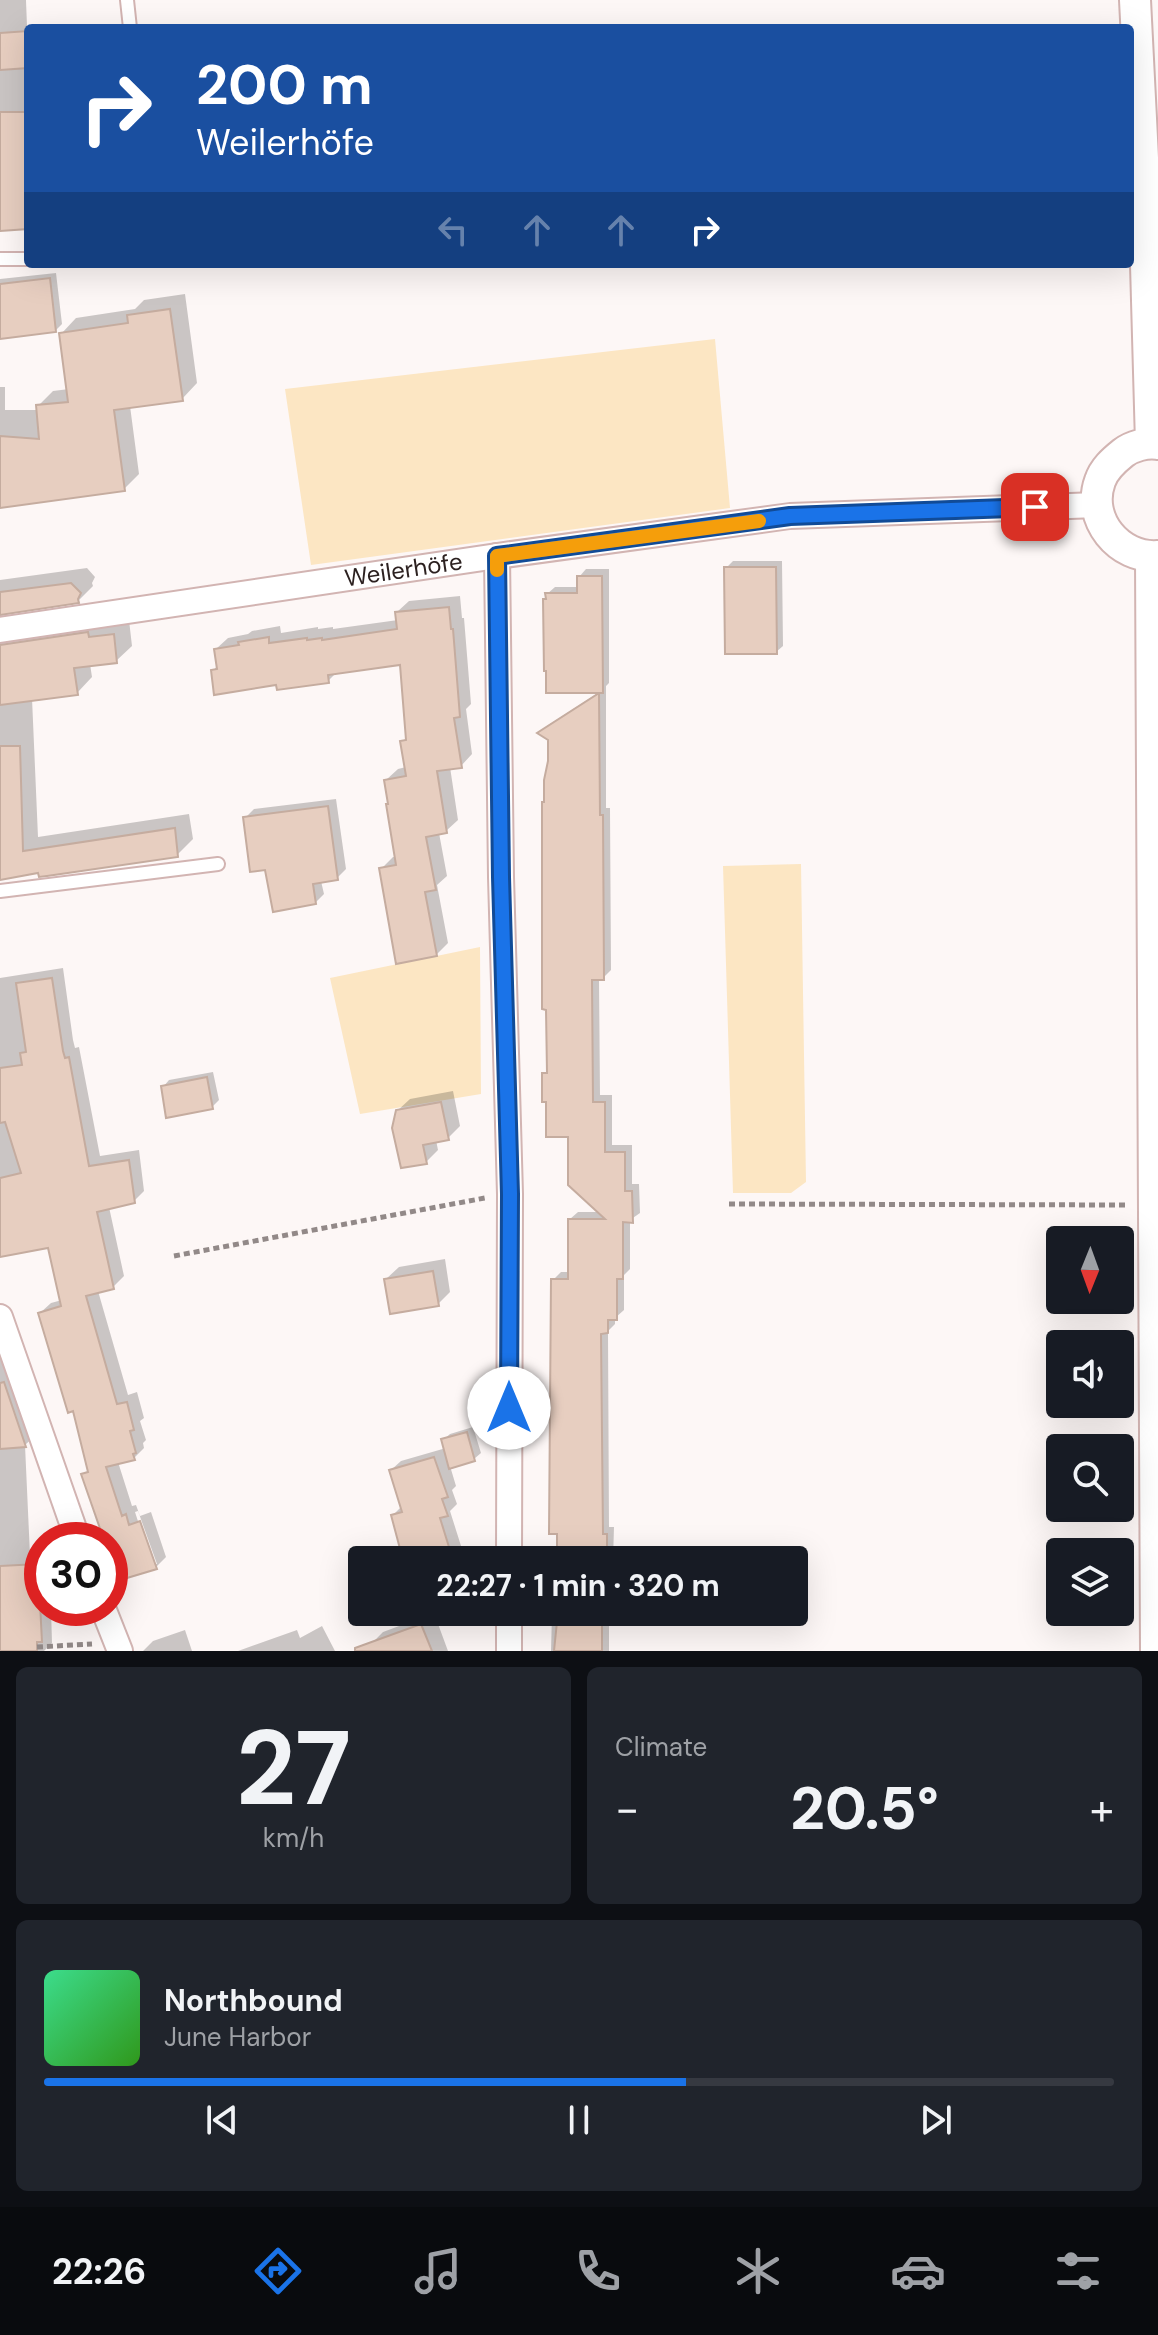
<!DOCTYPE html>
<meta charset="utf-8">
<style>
:root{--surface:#171b24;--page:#20242c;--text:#f1f3f6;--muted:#9ea1a6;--line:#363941;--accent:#1a73e8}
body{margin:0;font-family:"DM Sans",sans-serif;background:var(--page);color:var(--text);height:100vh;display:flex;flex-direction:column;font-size:30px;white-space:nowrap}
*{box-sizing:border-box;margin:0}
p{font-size:26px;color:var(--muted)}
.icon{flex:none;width:44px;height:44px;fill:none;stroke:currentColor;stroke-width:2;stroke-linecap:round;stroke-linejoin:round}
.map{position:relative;height:1651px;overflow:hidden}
.side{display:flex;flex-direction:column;gap:16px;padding:16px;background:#0d0f14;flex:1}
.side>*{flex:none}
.hud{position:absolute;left:24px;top:24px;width:1110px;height:244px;border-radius:8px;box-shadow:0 8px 32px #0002;background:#1a4fa0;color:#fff;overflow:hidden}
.needle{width:52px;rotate:181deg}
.buttons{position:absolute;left:1046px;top:1226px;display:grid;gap:16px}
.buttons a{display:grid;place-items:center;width:88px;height:88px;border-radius:8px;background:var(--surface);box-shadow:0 8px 32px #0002;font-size:40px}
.speed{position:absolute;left:24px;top:1522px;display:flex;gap:16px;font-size:40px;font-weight:700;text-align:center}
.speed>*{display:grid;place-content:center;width:104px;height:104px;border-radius:50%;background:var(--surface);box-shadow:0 8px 32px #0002;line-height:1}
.speed .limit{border:12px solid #d22;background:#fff;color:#111}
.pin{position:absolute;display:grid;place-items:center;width:68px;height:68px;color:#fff;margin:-34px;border-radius:16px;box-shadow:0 4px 12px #0006}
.me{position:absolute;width:88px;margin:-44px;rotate:0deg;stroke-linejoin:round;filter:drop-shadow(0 0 6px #0008)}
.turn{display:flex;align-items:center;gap:28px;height:168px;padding:0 40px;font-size:36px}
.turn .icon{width:104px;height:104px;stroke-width:2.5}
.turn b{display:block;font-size:56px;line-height:68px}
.lanes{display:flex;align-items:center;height:76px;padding:0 40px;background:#0003;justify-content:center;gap:40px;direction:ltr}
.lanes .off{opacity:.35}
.big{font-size:60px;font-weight:700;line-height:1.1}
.side .card{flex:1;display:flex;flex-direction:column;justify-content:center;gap:12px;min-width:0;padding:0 28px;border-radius:12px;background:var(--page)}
.side .dial{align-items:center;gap:0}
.dial b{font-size:104px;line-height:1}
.song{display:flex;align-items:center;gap:24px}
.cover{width:96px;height:96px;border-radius:12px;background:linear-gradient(135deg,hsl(150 70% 55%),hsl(110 70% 35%))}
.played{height:8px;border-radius:4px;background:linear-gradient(90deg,var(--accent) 60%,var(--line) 60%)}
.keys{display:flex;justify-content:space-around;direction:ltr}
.heat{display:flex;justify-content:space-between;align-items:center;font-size:44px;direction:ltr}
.side .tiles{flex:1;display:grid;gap:16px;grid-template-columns:1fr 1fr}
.card:last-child{grid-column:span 2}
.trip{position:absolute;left:348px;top:1546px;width:460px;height:80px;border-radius:8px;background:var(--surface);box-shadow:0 8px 32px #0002;font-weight:700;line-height:80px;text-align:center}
.dock{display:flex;height:128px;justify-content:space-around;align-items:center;background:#090b0e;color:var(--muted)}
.dock .icon{width:56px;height:56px}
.dock .selected{color:var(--accent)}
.dock b{font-size:36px;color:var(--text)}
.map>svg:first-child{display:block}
.green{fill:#fce6c3}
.shadow{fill:#0003;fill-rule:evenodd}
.building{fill:#e7cec0;stroke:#c5ac9f;stroke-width:2}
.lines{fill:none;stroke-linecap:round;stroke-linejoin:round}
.service-casing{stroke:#d2b4b2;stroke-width:16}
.minor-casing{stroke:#d2b4b2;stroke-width:28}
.tertiary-casing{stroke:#d2b4b2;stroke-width:34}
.path{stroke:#928988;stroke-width:5;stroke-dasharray:6 4;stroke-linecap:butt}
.service{stroke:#fff;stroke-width:12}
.minor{stroke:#fff;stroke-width:24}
.tertiary{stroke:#fff;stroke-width:30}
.route-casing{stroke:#114b97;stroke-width:20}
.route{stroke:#1a73e8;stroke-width:14}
.slow{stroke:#f59e0b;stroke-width:14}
.labels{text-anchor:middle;stroke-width:8;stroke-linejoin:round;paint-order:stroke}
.street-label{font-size:24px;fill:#2c2120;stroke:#fff}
</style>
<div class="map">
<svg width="1158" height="1651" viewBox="0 0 1158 1651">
<rect width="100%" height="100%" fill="#fdf7f6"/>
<path class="green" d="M715,339L730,508L311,565L285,389Z
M801,864L806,1182L791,1193H733L723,866Z
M480,947L481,1094L360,1114L330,978Z"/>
<path class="shadow" d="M0,0H26L27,26L40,25L41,28H28V66H25L28,106V227L0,216Z
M56,273L62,324L56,330L0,336V279Z
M185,294L197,383L182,399L130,406L139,474L124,489L0,506V387H5V410H38V406L53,391L69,389L61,334L76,318L135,309L144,300Z
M733,561H782L783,646L776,652L726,568Z
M87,568L95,577L92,583L93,586L78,601L0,616V580Z
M586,569H609V683L606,686V808H610L611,970L603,978H599L600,1095H612V1145H632V1184H639L640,1213L630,1220V1269L624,1275V1310L615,1318V1324L608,1331L609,1527H614L613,1560H559L553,1280L561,1272H570V1219L578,1212H600L570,1135L548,1101L544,1074L549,1070L550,738L540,733L547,726L601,691L548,598L547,594L555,587H579V577Z
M460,596L462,618H464L471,704L466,709L472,754L461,766L450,767L458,820L446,831L439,833L447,876L437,885L448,943L436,955L381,869L393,857H397L386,780L398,769L406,767L402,742L408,737L402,663L337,672L328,681L277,683L213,671L218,665L216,649L228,638L248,634L252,631L280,626L281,633L318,627V629L333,627V629L398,620L397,612L409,601Z
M0,617L4,625L129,620L132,646L116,661L90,664L92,677L77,693L32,698L38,837L189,814L193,839L177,855L0,878Z
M336,799L346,869L337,878L321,881L324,894L315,903L267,868L245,818L254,809Z
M63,968L73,1040L75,1048L79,1047L100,1156L139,1150L144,1191L134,1201L109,1207L124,1276L113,1287L98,1291L128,1395L137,1392L144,1418L140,1421L146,1440L143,1443L144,1448L134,1458L118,1462L132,1506L136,1505L140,1516L151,1512L166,1557L155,1568L110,1553V1540H106L84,1474L89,1469L75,1409L40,1313L51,1303L62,1300L49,1245L0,1255V978ZM138,1511L157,1564H152L135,1512Z
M213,1072L219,1100L212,1107L163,1087L169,1080Z
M453,1091L460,1126L448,1138L436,1140L438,1150L426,1162L397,1111L410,1099Z
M445,1259L450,1292L438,1304L386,1279L399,1267Z
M0,1347L36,1435L25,1445L30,1555H42V1608H51L52,1643L44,1651H0Z
M473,1427L481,1453L474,1459L450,1466L456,1486L452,1490L457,1504L450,1511L462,1549L450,1560H405L393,1515L402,1506L391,1470L401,1461L446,1448L443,1440L450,1434Z
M554,1612H609V1651H551L552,1614Z
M434,1613L448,1651H373L371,1644L383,1632Z
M322,1626L335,1651H238L297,1630L300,1638Z
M185,1630L192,1651H143L153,1641Z"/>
<path class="building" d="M28,31V68L0,70V33Z
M0,112H28V229L0,231Z
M50,278L56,332L0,339V284Z
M170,309L183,401L114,410L125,491L0,508V436L39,439L36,405L68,402L59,333L128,323L127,315Z
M724,567H776L777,654H725Z
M577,576H602L603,693H599L600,815H603L604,980H592L593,1102H605V1152H625V1191H632L633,1223L623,1222V1279H617V1320H608V1333L601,1334L603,1534H607V1560H557V1534H549L551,1279H568V1219H605L568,1185V1137H546V1102H542V1073H547L546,1010L542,1009V802H544V780L548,761V740L537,733L599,693H546V671H544L543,599H546L545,593H577Z
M71,583L81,593L78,599L79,603L0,615V592Z
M449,607L451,629H453L460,717L454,718L462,768L437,771L447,833L426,837L436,890L425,892L437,956L396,964L379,868L396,865L386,804H388L384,780L406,776L400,741L406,740L400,665L328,675L329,683L277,690L276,685L214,695L211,670L217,669L214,649L239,645L238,642L269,637V643L307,638V640L322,638V640L397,629L395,612Z
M88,632L89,637L114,634L117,663L74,668L78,695L0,705V645Z
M0,746H20L23,851L175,828L178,857L47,876L39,877L38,873L0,880Z
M328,806L338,880L313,884L316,904L273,912L265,870L250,872L243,817Z
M52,978L63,1051L65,1058L69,1057L89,1166L129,1160L135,1203L97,1212L114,1289L86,1296L117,1404L127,1402L134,1430L130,1431L136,1453L133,1454L135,1460L106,1467L122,1516L126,1514L129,1525L140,1521L157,1569L117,1581L110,1560V1540H104L81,1474L88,1472L73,1411L68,1413L38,1313L61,1306L48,1248L0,1257V1178L21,1173L5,1122L0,1123V1068L22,1065L20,1053L26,1052L16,983Z
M207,1077L213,1109L166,1118L161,1086Z
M441,1102L449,1140L423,1145L427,1164L401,1168L392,1128L396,1110Z
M433,1271L439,1306L390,1314L384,1279Z
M4,1382L26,1447L0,1449V1383Z
M467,1432L475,1461L449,1469L441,1439Z
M434,1457L448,1497L442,1499L448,1516L440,1518L453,1560H403L391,1515L402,1512L389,1470Z
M38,1564L42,1642H37V1651H0V1566Z
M558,1612H602V1651H554Z
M421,1624L432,1651H355V1648Z"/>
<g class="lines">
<defs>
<path id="service" d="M127,0L130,28
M0,259H28
M0,891L218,864"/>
<g id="minor">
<path d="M497,556L501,877L510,1194L509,1560"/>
<path id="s1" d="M0,630L497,556L790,516L1097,505"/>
<path d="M0,1317L78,1540"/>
<path d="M103,1608L120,1651"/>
<path d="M509,1651V1612"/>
</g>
<path id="tertiary" d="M1135,0L1143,158L1151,443
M1158,444C1147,442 1132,446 1123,453C1113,461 1104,469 1100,481C1086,519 1119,559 1158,556
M1151,557L1156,1651"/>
</defs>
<use href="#service" class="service-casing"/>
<use href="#minor" class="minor-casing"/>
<use href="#tertiary" class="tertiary-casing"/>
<path class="path" d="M729,1204L1128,1205
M174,1256L485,1198
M35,1601L42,1600
M37,1647L92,1644"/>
<use href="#service" class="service"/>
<use href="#minor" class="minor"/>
<use href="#tertiary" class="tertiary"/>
</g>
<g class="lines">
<defs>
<path id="route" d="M509,1408L510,1194L501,877L497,556L790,516L1035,507"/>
</defs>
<use href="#route" class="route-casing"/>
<use href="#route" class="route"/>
<path class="slow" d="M497,570V556L759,521"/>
</g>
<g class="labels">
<g class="street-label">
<text dy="8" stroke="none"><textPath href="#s1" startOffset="408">Weilerhöfe</textPath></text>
</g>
</g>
</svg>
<div class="buttons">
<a><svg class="needle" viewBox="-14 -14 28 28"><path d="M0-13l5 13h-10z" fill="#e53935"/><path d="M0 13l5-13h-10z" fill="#9ea1a6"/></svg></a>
<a><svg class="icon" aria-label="sound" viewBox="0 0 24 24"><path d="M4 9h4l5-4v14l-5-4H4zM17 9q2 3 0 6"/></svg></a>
<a><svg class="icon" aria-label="search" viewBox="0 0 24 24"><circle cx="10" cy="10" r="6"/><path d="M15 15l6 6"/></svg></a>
<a><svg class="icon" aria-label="layers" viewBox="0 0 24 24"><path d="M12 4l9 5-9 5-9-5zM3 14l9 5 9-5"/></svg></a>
</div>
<div class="speed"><div class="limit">30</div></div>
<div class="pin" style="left:1035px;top:507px;background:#d93025"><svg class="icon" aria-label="arrive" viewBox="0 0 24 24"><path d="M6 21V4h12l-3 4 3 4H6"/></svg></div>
<svg class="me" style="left:509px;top:1408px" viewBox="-20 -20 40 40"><circle r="19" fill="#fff"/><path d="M0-13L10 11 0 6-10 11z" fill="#1a73e8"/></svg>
<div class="trip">22:27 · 1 min · 320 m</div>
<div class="hud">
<div class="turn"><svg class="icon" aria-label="right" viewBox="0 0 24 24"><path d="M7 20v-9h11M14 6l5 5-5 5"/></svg><div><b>200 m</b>Weilerhöfe</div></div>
<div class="lanes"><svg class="icon off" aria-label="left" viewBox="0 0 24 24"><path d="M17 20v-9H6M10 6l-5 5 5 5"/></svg><svg class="icon off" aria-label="ahead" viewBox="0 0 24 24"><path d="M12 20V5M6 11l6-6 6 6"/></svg><svg class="icon off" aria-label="ahead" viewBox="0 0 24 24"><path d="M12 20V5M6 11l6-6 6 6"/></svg><svg class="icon" aria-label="right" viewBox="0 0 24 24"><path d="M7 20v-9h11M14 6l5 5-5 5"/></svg></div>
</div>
</div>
<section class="side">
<div class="tiles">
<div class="card dial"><b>27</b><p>km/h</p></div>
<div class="card"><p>Climate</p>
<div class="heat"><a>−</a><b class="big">20.5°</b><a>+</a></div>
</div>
<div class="card">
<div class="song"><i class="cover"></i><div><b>Northbound</b><p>June Harbor</p></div></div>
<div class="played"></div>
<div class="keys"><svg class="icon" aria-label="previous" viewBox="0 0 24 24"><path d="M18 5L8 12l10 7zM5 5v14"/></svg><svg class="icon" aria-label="pause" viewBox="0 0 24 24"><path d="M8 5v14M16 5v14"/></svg><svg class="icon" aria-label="next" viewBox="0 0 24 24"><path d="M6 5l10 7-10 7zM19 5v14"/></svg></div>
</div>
</div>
</section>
<nav class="dock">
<b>22:26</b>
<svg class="icon selected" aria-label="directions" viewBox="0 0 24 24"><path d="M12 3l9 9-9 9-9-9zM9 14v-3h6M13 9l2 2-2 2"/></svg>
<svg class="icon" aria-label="music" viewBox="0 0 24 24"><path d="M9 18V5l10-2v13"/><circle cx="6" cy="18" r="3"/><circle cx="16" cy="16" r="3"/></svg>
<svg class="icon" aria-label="phone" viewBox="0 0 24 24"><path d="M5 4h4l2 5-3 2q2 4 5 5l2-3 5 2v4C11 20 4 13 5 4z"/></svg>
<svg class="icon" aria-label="climate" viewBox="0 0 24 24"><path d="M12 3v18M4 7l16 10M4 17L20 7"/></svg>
<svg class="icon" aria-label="car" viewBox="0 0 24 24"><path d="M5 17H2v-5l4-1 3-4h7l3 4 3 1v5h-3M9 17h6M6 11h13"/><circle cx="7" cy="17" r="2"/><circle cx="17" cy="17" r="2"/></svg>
<svg class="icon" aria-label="filters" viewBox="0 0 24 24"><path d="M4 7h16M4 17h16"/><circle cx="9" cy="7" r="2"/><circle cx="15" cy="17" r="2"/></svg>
</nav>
